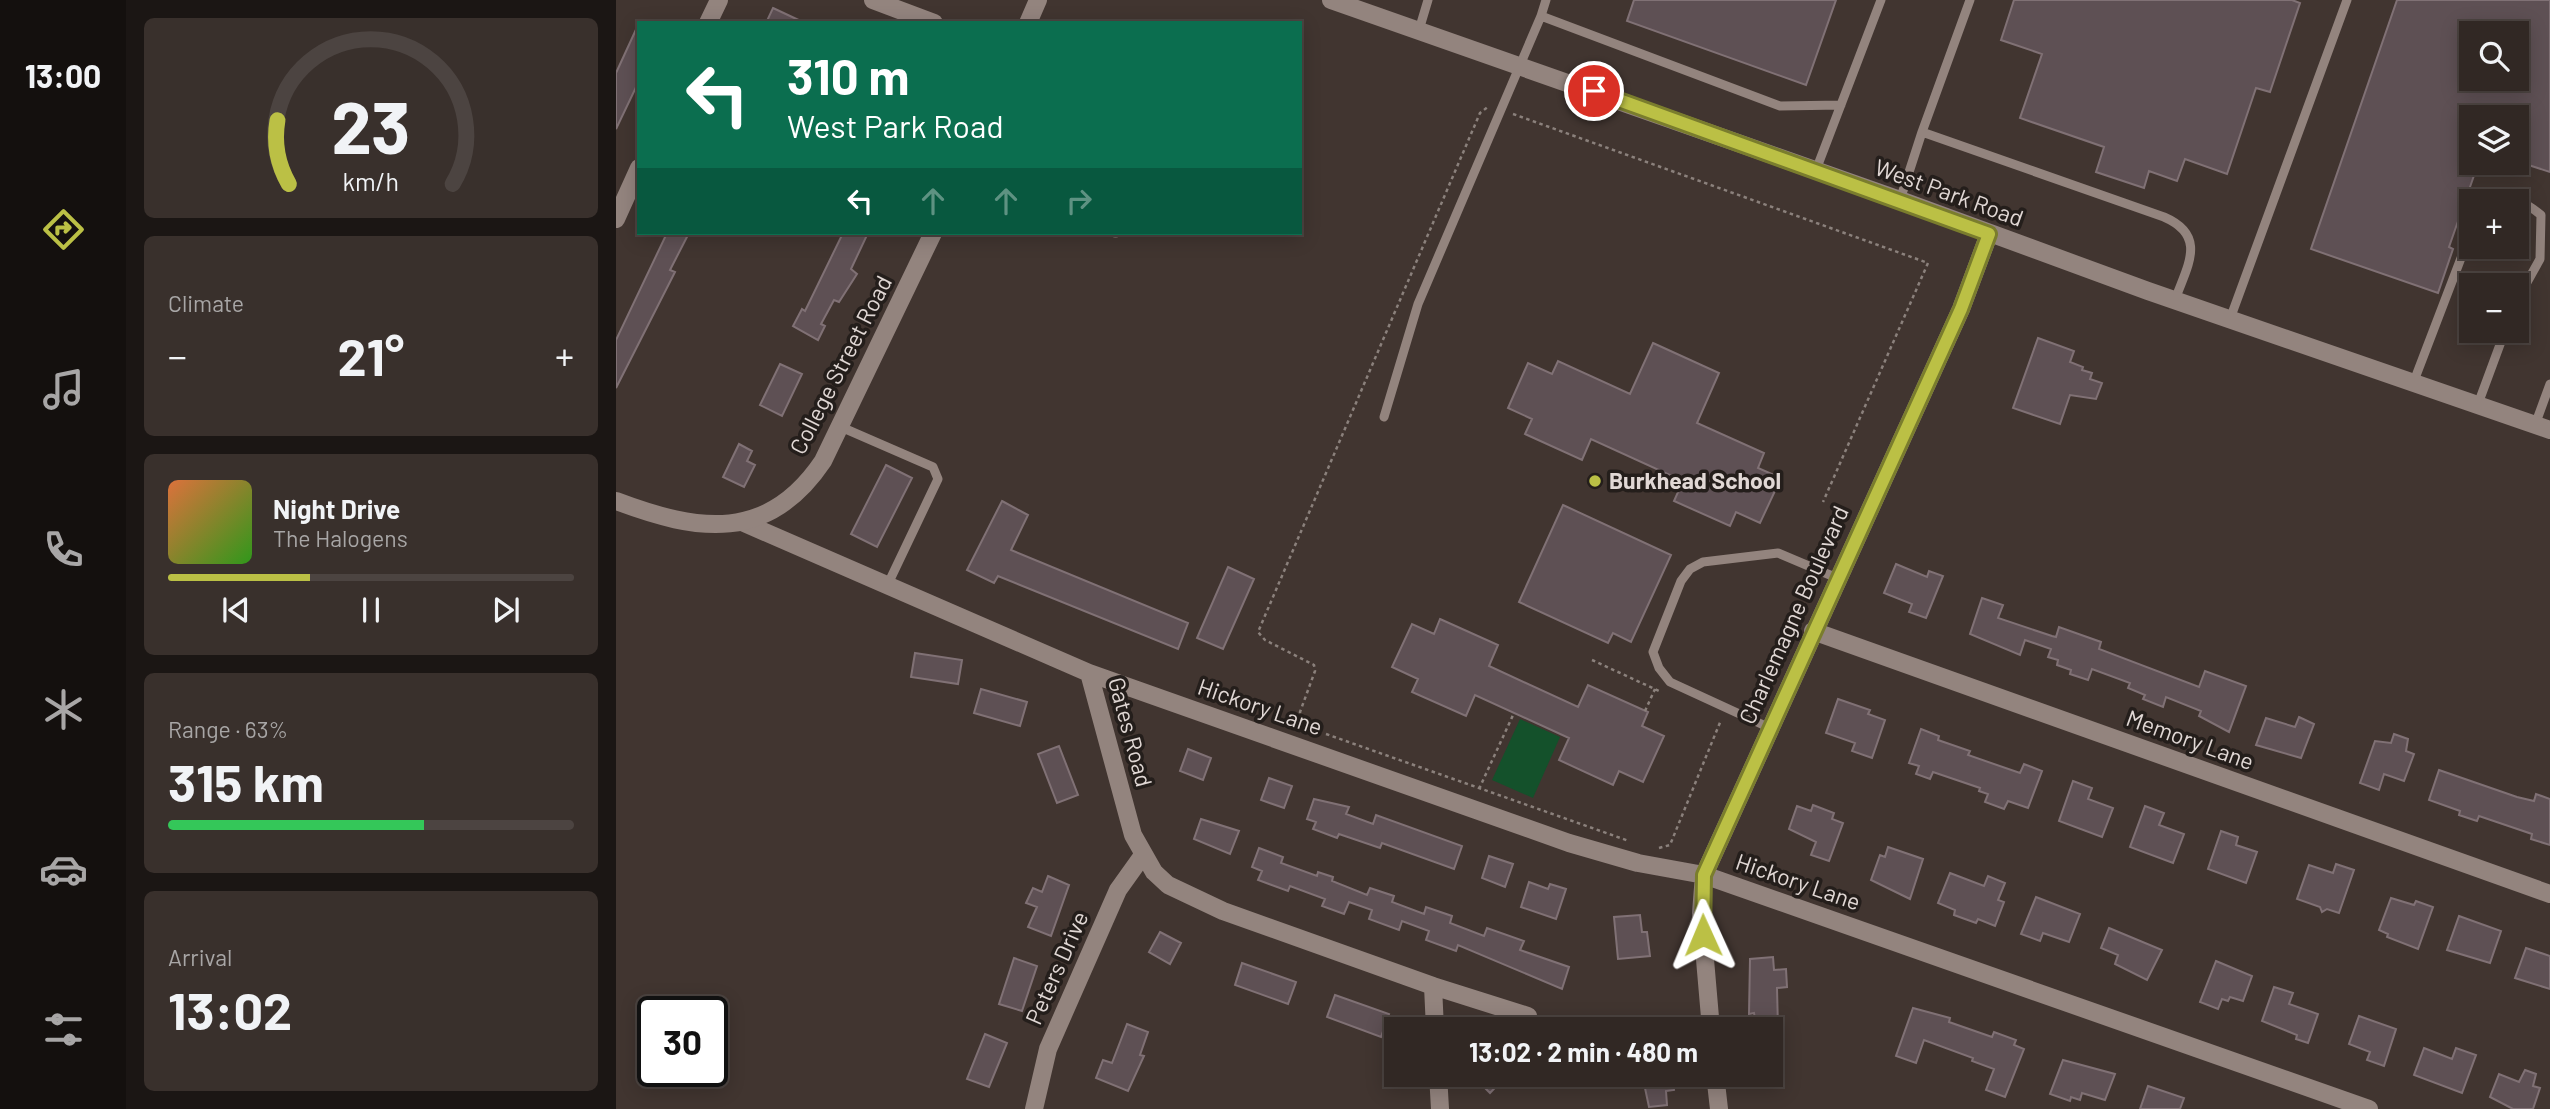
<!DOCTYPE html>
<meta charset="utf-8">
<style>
:root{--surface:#312824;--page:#39302c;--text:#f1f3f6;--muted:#a8a6a6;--line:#4c4441;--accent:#bbc045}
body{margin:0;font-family:Barlow,sans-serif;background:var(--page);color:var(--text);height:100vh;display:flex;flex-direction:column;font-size:26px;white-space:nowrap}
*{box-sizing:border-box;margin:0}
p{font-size:23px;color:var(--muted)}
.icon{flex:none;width:38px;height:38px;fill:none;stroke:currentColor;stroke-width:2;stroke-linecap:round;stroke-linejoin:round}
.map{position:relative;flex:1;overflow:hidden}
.side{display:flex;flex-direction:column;gap:18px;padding:18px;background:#1b1614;width:490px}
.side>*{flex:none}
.top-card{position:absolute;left:21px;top:21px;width:665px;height:214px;border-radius:0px;box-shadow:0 4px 18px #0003,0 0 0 2px var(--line);background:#0b6e4f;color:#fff;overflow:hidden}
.controls{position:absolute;left:1843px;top:21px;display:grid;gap:14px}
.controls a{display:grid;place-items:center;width:70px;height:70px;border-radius:0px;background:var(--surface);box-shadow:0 4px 18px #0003,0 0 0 2px var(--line);font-size:35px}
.speed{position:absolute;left:21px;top:996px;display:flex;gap:14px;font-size:35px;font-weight:700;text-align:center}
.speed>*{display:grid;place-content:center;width:91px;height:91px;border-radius:50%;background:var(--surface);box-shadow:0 4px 18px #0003,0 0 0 2px var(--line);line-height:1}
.speed .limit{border:4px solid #111;border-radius:10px;background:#fff;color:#111}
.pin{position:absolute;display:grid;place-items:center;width:60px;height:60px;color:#fff;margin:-30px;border:4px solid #fff;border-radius:50%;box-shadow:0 2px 7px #0007}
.me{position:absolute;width:77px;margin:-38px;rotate:359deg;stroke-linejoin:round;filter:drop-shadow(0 0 5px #0008)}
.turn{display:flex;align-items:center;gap:24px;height:147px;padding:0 35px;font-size:32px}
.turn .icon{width:91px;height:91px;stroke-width:2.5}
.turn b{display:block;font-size:49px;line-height:60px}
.lanes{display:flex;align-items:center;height:66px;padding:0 35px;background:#0003;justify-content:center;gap:35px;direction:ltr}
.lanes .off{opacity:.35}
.big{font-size:52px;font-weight:700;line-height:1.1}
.side .widget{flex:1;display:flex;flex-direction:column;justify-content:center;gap:10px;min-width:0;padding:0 24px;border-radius:10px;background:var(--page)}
.side .dial{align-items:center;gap:0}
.dial svg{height:182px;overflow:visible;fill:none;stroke:var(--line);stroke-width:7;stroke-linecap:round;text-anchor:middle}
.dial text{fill:var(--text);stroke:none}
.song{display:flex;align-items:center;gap:21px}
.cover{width:84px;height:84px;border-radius:10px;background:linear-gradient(135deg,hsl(20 70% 55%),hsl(110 70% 35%))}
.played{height:7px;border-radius:4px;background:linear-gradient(90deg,var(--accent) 35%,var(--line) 35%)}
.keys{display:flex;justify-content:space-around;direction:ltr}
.heat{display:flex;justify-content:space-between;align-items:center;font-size:38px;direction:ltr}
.charge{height:10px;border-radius:5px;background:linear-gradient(90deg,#34c759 63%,var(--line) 0)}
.trip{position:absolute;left:768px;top:1017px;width:399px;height:70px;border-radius:0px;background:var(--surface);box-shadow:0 4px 18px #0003,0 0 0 2px var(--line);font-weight:700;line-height:70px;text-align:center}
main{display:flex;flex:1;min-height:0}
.menu{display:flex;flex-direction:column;width:126px;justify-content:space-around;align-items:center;background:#14100e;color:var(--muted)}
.menu .icon{width:49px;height:49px}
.menu .on{color:var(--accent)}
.menu b{font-size:32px;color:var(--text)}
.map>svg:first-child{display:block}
.green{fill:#14512b}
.building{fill:#5e5054;stroke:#807175;stroke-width:2;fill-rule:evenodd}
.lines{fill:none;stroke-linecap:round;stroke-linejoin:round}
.path{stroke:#8b817c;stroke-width:2.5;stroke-dasharray:3.5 3.5;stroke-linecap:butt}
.service{stroke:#93847e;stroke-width:9}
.minor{stroke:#93847e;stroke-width:18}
.tertiary{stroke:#93847e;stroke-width:18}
.route-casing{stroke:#7a7d2d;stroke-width:18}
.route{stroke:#bbc045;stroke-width:12}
.poi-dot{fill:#bbc045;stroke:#241e1b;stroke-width:2.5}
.labels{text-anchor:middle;stroke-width:7;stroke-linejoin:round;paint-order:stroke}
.street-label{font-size:23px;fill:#e1d8d5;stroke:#241e1b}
.poi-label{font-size:23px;font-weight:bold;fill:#e1d8d5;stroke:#241e1b;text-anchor:start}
</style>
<main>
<nav class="menu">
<b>13:00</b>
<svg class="icon on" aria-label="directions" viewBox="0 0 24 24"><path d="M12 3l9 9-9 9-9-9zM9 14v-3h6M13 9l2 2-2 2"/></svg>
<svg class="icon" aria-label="music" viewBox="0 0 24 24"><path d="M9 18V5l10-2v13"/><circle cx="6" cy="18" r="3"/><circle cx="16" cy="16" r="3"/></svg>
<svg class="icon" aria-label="phone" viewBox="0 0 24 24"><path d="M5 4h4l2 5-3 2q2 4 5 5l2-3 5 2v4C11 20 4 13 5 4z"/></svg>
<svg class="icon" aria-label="climate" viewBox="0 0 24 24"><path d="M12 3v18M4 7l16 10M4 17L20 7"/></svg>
<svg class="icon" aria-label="car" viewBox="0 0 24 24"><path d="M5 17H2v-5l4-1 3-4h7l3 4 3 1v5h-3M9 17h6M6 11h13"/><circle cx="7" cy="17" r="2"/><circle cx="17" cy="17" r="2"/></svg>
<svg class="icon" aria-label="filters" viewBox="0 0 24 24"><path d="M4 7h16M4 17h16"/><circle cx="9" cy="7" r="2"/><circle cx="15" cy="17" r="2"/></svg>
</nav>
<section class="side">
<div class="widget dial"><svg viewBox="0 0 100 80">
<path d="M14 69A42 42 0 1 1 86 69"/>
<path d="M14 69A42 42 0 0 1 9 41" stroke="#bbc045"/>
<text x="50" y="56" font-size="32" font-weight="700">23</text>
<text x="50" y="72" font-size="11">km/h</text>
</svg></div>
<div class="widget"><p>Climate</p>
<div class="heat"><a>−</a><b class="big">21°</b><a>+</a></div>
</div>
<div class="widget">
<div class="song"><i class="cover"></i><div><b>Night Drive</b><p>The Halogens</p></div></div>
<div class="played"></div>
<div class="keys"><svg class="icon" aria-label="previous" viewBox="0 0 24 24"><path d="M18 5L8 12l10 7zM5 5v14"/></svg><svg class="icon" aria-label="pause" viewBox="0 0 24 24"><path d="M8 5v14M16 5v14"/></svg><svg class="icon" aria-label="next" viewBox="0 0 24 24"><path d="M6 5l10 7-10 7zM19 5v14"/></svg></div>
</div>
<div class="widget"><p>Range · 63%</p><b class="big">315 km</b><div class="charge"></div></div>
<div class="widget"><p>Arrival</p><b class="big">13:02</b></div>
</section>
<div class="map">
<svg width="1934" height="1109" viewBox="0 0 1934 1109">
<rect width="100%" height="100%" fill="#413530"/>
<path class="green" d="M904,719L944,737L917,798L876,780Z"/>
<path class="building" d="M1018,0H1220L1190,85L1011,21Z
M1398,0H1676L1684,3L1654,92L1640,88L1611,174L1569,159L1561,181L1533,171L1528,188L1480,172L1488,147L1404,118L1426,54L1385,40Z
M1781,0H1934V172L1900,161V117H1855V165L1861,167L1833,247L1837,249L1822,293L1695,249ZM1855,33H1900V79H1855Z
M157,8L189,23H150Z
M23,23V81L0,129V73Z
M51,233H73L54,270L59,272L0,388V340Z
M227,233H252L235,269L241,274L223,302L218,300L205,324L209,326L202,340L177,326L186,309L189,311Z
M1422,338L1458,351L1454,362L1467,367L1466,370L1476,373L1474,379L1486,383L1480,399L1454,395L1444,424L1397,408Z
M1037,343L1103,373L1081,423L1148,453L1142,468L1165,478L1144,523L1120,512L1114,526L1058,501L1067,481L975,439L966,460L909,434L916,419L892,408L912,363L936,374L942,361L1014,394Z
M164,364L186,374L166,416L144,405Z
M123,444L136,451L131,461L139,465L128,487L107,477Z
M270,465L296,478L261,547L235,534Z
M386,501L412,515L395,550L572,623L562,649L382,576L378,583L351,570Z
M947,505L1055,555L1015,642L997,633L992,643L903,602Z
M1280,564L1311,577L1313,571L1327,576L1310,618L1293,612L1296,604L1268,593Z
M612,567L638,579L607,649L581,638Z
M1366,598L1387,605L1382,618L1436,636L1440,637L1443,627L1485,642L1483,649L1583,687L1589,671L1630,686L1613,732L1583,716L1585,711L1550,697L1547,707L1527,699L1529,695L1512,688L1514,683L1476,669L1472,680L1454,674L1455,670L1441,665L1442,660L1432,657L1435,649L1409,640L1404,655L1354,634Z
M824,619L882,645L873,666L962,707L972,685L1032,712L1026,726L1048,736L1027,782L1003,771L997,785L943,760L953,738L859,695L850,716L796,692L802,679L776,667L796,624L818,634Z
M299,653L346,660L342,684L295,677Z
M365,689L411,702L404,726L358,713Z
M1222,699L1254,710L1252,714L1269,720L1256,758L1236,751L1239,743L1210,733Z
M1683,717L1698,724L1685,758L1640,745L1650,718L1679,727Z
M1305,729L1323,736L1322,740L1354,751L1352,755L1404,773L1408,764L1426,771L1412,808L1392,801L1388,809L1369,802L1372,794L1363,791L1364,788L1317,772L1314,779L1300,774L1303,766L1293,763Z
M1778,734L1792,739L1790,751L1798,754L1788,781L1768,774L1763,790L1744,783L1759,741L1775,743Z
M443,746L462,795L441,803L422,754Z
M572,749L595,758L587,780L564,771Z
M1823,770L1901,797L1918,801L1920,794L1934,799V845L1915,839L1916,834L1863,816L1861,821L1843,815L1844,811L1813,800Z
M653,778L676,786L668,808L645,800Z
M1457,781L1476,788L1472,799L1497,808L1486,837L1443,821Z
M698,799L733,807L730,814L757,824L760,815L846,846L838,869L766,843L764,848L723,834L721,838L697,829L700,822L691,819Z
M1197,805L1218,813L1216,819L1227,823L1213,861L1195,855L1200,842L1173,829L1181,806L1195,811Z
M1529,806L1548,813L1543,825L1568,834L1557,863L1514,847Z
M585,819L623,831L614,854L578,839Z
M1605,831L1622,837L1620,845L1641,852L1630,883L1592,869Z
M1272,847L1307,859L1294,899L1255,880L1264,855L1269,857Z
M643,848L667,857L665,863L701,876L702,872L717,877L716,881L751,895L754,888L778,896L776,902L808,914L810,907L836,916L834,923L868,936L871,928L908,941L904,950L953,967L946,989L842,945L840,951L810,940L813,931L786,921L783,930L753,919L756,910L733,902L728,914L706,906L709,899L674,886L672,891L642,880L646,871L636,867Z
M873,856L897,864L889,887L866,878Z
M1720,864L1738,870L1723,913L1711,909L1706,912L1704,907L1681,899L1693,865L1717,873Z
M1334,873L1368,886L1372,876L1389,883L1382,900L1388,902L1379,926L1362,919L1360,923L1338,915L1339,910L1322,903Z
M432,876L453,885L435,936L412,927L421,907L410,903L417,888L426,892Z
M913,882L932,889L934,884L950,889L940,919L905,907Z
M1420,897L1464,914L1453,942L1427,933L1424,941L1405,934Z
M1775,898L1798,905L1800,901L1817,907L1802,949L1771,937L1772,934L1763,930Z
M1024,915L1026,932H1031L1034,956L1002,959L998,917Z
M1843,916L1885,931L1874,963L1831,950Z
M1493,928L1546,950L1531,980L1499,964L1502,955L1485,948Z
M544,932L565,943L554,964L533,952Z
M1910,948L1934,956V989L1899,978Z
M1157,957L1158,970L1170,969L1171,987L1161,988L1162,1029H1141L1138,1013L1133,1014L1134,959Z
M398,958L421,966L406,1011L383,1004Z
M1600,961L1636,976L1627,1001L1614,997L1612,1001L1606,999L1602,1009L1584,1002Z
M626,963L680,982L672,1004L619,985Z
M1658,987L1677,993L1673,1004L1702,1014L1692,1043L1680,1039L1681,1035L1646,1021Z
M719,995L773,1014L765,1037L711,1017Z
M1297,1008L1334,1018L1333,1022L1376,1037L1378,1032L1400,1040L1398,1045L1408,1049L1389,1097L1370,1090L1378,1069L1356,1061L1357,1058L1308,1040L1300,1063L1280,1056Z
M1743,1016L1780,1029L1768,1066L1751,1060L1754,1052L1733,1044Z
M511,1024L532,1032L524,1055L528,1056L512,1091L480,1078L487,1060L496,1063Z
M369,1034L391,1043L373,1087L351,1079Z
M1808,1048L1836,1059L1840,1048L1860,1055L1846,1093L1798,1075Z
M1447,1060L1499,1074L1489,1100L1466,1093L1464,1100L1455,1097L1454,1101L1434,1094Z
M1909,1070L1920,1074L1917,1086L1924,1088L1917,1109H1897L1874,1097L1883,1074L1903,1082Z
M855,1074H892L874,1093Z
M1026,1074H1056L1058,1090L1050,1091L1051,1105L1033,1107Z
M1532,1086L1568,1098L1564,1109H1524Z"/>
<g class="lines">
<path class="path" d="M897,114L1312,263L1207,502
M976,660L1043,691
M1029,711L1039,689
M685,720L684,712L699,671L698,665L649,640L642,632L864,113L873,106
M710,734L1013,841
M863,789L898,713
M1043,848L1054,845L1105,720"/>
<path class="service" d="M925,16L930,0
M803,30L812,0
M1306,132L1354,0
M1200,170L1265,0
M1284,200L1306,132L1548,217C1592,236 1571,266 1559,300
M1875,201C1896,194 1909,202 1925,215L1924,259L1900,302
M499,233H500
M1614,319L1731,0
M1798,381L1855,232
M1862,404L1889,331
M768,417L802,304L925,16L1164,106L1225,105
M1919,425L1934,384
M225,427L317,467L322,479L271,586
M1154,728L1054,682L1043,668L1037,652L1065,581L1074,569L1087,562L1162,553L1221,578"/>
<path class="minor" d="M257,0L318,23
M715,0L1284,200L1532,291L1934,430
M92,23L103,0
M0,219L23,168
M126,522L473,673L517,835L538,872L552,885L607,911L817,986L819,1029
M1197,631L1934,894
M473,673L953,843L1022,863L1088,875L1753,1109
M817,986L912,1016
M1095,1029L1085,913L1088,875L1345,309L1373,234
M822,1074L824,1109
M1099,1074L1103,1109
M418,1109L432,1049L502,890L527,855"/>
<path class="tertiary" d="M412,23L422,0
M0,501C82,532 152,543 207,461L317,233"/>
</g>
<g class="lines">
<defs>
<path id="route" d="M978,91L1373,234L1345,309L1088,875L1087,935"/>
</defs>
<use href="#route" class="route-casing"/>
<use href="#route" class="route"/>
</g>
<circle class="poi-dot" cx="979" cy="481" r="7"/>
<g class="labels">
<g class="street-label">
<text transform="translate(1333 193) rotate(20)" y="8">West Park Road</text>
<text transform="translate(225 365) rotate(-63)" y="8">College Street Road</text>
<text transform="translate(1178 615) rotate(-66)" y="8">Charlemagne Boulevard</text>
<text transform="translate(644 707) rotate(19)" y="8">Hickory Lane</text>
<text transform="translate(514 732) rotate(75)" y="8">Gates Road</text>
<text transform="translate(1574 740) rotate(20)" y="8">Memory Lane</text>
<text transform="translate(1182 882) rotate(19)" y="8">Hickory Lane</text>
<text transform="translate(441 968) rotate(-66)" y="8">Peters Drive</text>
</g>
<g class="poi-label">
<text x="993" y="489">Burkhead School</text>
</g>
</g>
</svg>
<div class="controls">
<a><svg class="icon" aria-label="search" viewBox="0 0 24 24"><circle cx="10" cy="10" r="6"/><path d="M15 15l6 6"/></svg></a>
<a><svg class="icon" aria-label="layers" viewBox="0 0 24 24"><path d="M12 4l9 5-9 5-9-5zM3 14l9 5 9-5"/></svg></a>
<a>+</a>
<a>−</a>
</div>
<div class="speed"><div class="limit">30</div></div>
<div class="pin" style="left:978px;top:91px;background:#d93025"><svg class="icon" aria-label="arrive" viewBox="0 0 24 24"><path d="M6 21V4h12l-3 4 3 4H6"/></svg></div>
<svg class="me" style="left:1087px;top:935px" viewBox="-20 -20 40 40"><path d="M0-17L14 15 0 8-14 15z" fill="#bbc045" stroke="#fff" stroke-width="4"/></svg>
<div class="trip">13:02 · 2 min · 480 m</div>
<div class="top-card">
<div class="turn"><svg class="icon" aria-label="left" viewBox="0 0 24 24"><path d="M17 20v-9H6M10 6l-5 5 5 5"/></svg><div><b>310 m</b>West Park Road</div></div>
<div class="lanes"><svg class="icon" aria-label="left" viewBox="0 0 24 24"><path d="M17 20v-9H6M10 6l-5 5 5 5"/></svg><svg class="icon off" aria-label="ahead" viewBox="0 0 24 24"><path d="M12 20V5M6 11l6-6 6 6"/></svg><svg class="icon off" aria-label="ahead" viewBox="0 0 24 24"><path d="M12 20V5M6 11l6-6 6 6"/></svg><svg class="icon off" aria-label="right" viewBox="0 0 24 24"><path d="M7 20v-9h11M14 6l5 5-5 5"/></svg></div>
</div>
</div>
</main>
